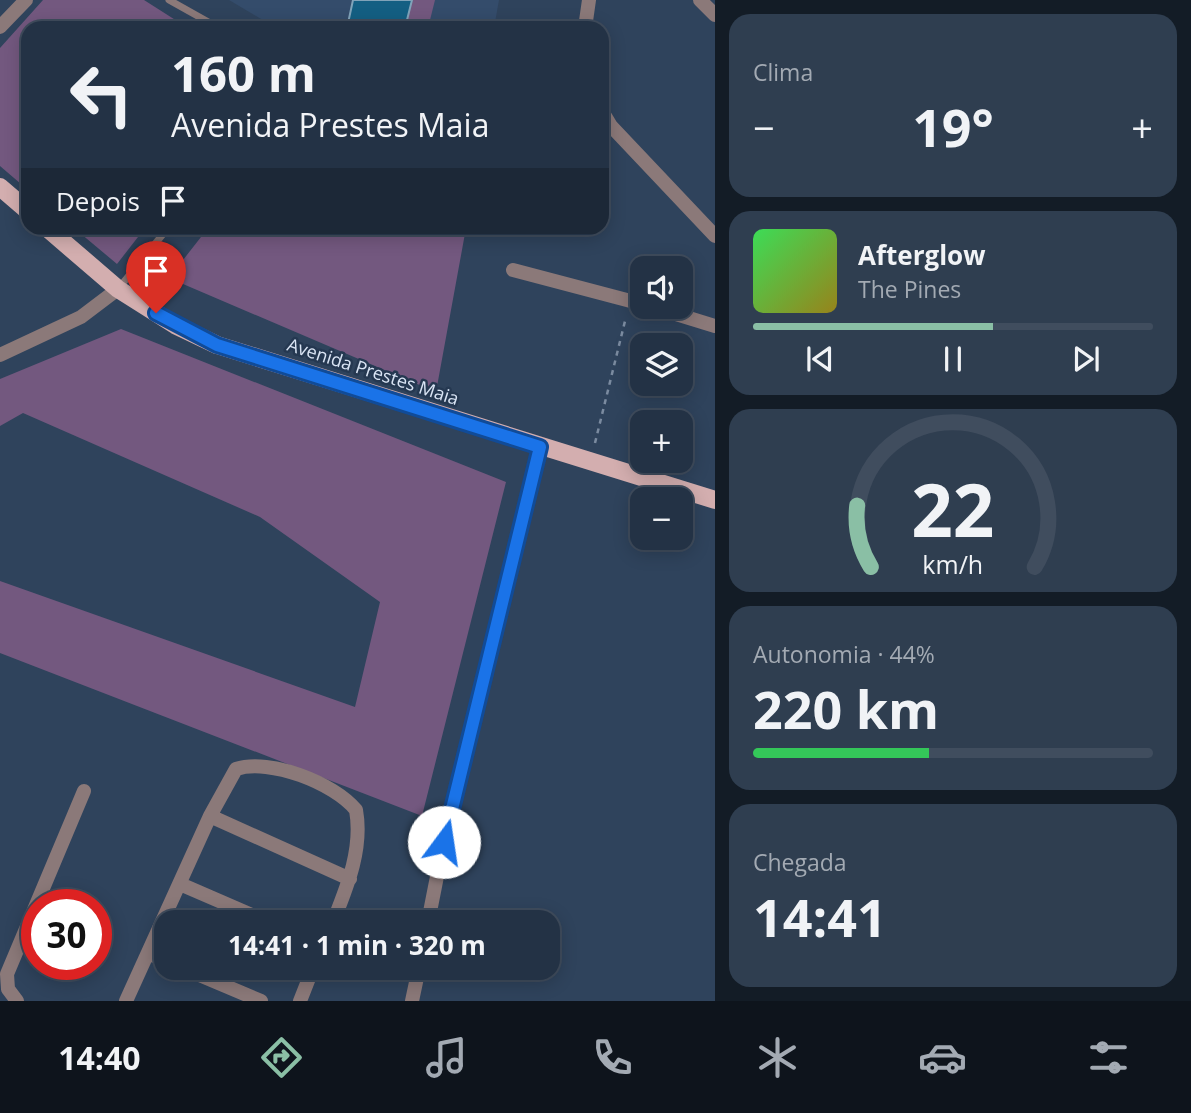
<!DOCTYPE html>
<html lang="pt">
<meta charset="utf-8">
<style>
:root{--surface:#233245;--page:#2f3e50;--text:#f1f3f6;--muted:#a3aab3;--line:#404d5e;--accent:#8abfa5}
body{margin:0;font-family:"Open Sans",sans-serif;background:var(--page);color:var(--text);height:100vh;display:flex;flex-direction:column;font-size:26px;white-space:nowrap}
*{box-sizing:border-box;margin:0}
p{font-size:23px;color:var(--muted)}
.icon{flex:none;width:38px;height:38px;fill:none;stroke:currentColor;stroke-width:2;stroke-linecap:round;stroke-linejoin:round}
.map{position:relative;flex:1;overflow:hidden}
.sheet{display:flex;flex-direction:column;gap:14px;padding:14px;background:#131c26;width:476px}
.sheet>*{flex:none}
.banner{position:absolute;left:21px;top:21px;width:588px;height:214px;border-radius:21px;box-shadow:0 4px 18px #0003,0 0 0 2px var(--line);background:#233245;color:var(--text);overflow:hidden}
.controls{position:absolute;left:630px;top:256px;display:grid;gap:14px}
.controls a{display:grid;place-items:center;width:63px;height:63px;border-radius:14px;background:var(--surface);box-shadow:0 4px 18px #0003,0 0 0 2px var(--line);font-size:35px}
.speed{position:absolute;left:21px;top:889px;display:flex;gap:14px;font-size:35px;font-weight:700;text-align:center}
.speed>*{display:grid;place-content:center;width:91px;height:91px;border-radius:50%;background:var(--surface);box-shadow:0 4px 18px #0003,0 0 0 2px var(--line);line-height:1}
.speed .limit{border:10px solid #d22;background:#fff;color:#111}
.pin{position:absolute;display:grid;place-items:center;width:60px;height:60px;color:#fff;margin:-72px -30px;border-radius:50% 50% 50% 0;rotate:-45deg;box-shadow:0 0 7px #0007}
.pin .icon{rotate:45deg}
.me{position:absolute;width:77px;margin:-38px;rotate:14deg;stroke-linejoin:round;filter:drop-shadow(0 0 5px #0008)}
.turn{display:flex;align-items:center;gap:24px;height:147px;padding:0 35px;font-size:32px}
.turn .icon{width:91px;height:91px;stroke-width:2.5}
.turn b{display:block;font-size:49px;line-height:60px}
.then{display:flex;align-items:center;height:66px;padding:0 35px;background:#0003;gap:14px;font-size:26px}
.big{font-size:52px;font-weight:700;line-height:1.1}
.sheet .tile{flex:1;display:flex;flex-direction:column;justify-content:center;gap:10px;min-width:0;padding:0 24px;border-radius:21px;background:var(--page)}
.sheet .dial{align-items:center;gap:0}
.dial svg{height:182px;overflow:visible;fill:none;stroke:var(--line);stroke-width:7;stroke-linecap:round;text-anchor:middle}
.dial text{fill:var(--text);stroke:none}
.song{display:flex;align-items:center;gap:21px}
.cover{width:84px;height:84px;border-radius:10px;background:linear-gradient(135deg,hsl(130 70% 55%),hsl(50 70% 35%))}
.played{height:7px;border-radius:4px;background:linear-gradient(90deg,var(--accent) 60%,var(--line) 60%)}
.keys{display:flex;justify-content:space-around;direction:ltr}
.heat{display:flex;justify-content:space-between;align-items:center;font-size:38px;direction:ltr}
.charge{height:10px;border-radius:5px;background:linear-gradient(90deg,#34c759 44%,var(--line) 0)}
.trip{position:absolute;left:154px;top:910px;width:406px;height:70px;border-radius:21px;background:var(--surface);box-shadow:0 4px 18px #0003,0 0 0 2px var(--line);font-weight:700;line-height:70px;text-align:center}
.tabs{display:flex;height:112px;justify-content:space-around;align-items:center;background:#0e141c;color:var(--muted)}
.tabs .icon{width:49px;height:49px}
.tabs .active{color:var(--accent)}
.tabs b{font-size:32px;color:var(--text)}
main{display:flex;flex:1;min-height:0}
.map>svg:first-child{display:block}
.built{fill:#344c6b}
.green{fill:#73587f}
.building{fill:#145f83;stroke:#80a3b9;stroke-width:2}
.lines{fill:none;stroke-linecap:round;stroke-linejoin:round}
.path{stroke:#7b8ba0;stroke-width:2.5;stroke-dasharray:5 5;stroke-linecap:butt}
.service{stroke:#8b7979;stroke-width:7}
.minor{stroke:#8b7979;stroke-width:14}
.tertiary{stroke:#8b7979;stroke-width:14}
.primary{stroke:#d3aeaf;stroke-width:18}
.route-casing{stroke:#114b97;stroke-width:18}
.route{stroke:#1a73e8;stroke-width:12}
.labels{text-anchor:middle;stroke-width:5;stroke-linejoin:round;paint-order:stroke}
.street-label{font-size:18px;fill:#d9e4f4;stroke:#253851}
</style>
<main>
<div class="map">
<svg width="715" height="1001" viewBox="0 0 715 1001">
<rect width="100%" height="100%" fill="#2f435c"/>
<path class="built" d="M229,0H499L494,28H270L268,23Z"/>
<path class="green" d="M43,0H144L188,28H28V190L0,166V48Z
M411,0H435L428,28H405Z
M74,228H145L117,264Z
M208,228H466L436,392L169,278Z
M121,329L506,482L422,816L0,653V581L355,707L380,602L260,517L23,413L0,426V379Z"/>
<path class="building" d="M353,0H412L405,28H347Z"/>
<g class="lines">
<path class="path" d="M595,443L626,317"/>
<path class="service" d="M169,0L219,28
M118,289L168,228"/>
<path class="minor" d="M700,0L715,15
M585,28L589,0
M602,111L611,126L715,236
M513,270L642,304
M650,306L715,326
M0,355L81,317L118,289
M210,816L350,879
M180,884L268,922
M428,922L444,841L539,447
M148,953L166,961
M183,968L261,1001
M17,1001L8,989L7,974L84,791
M126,1001L210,816L236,769C270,758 334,783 356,810C363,849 347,887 333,922
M300,1001L313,968
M412,1001L419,968"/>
<path class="tertiary" d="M0,27L26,0"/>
<path class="primary" d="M0,187L28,211
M47,228L118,289L175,325L217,345L715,500"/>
</g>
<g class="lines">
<defs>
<path id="route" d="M156,313L217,345L540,447L444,842"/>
</defs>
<use href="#route" class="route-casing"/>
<use href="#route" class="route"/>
</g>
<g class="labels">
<g class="street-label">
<text transform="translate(373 372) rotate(18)" y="6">Avenida Prestes Maia</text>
</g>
</g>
</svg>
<div class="controls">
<a><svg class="icon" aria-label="sound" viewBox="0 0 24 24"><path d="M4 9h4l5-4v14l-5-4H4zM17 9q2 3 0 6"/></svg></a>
<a><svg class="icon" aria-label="layers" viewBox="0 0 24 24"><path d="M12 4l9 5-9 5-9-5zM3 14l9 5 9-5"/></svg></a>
<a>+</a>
<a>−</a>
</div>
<div class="speed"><div class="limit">30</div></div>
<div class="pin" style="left:156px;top:313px;background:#d93025"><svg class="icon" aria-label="arrive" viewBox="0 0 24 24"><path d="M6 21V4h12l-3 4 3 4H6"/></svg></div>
<svg class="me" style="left:444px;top:842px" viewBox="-20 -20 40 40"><circle r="19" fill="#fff"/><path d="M0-13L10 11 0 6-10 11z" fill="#1a73e8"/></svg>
<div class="trip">14:41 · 1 min · 320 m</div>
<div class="banner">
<div class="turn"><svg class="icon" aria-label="left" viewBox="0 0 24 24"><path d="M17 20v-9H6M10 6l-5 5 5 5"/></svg><div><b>160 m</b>Avenida Prestes Maia</div></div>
<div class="then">Depois<svg class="icon" aria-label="arrive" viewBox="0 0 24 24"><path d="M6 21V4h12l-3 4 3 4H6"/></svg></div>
</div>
</div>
<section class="sheet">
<div class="tile"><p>Clima</p>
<div class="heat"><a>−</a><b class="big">19°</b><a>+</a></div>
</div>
<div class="tile">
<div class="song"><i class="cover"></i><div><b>Afterglow</b><p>The Pines</p></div></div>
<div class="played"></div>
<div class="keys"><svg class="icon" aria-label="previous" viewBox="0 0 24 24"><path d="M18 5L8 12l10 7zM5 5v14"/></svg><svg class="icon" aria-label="pause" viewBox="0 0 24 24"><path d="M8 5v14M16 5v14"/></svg><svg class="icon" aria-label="next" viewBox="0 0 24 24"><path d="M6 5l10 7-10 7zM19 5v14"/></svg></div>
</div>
<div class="tile dial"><svg viewBox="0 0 100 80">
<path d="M14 69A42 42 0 1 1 86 69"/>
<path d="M14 69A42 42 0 0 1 8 42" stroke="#8abfa5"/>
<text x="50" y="56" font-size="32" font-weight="700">22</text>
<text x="50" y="72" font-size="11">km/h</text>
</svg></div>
<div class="tile"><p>Autonomia · 44%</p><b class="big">220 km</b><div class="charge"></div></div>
<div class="tile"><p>Chegada</p><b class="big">14:41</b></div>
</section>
</main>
<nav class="tabs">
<b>14:40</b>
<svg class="icon active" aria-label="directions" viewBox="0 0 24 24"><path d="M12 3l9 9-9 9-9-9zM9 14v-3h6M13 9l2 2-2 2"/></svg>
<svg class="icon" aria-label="music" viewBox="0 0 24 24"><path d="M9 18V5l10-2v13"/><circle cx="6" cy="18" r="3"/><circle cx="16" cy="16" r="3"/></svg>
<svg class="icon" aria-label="phone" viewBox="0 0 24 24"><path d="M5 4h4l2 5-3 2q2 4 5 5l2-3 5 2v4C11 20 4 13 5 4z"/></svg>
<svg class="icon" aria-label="climate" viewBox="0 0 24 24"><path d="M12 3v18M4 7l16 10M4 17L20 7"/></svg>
<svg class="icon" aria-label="car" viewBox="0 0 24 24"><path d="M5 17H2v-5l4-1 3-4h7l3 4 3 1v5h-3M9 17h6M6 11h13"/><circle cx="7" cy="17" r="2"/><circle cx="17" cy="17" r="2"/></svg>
<svg class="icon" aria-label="filters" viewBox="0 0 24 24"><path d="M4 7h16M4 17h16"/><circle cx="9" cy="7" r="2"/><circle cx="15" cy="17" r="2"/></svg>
</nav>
